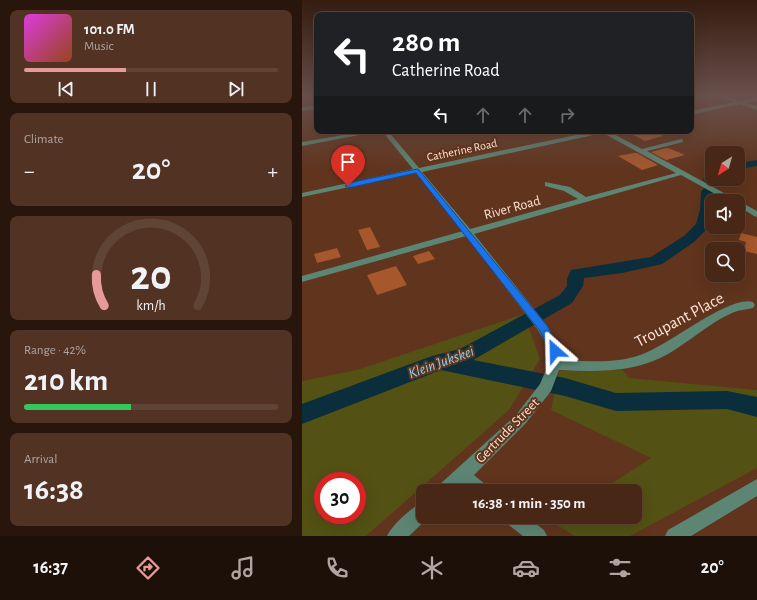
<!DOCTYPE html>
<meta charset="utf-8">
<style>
:root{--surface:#482716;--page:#523323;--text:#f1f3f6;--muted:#b1a5a1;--line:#604435;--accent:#e69b98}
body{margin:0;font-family:"Alegreya Sans",sans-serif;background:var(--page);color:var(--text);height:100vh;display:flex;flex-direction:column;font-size:15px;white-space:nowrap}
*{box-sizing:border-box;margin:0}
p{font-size:13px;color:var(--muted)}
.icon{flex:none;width:22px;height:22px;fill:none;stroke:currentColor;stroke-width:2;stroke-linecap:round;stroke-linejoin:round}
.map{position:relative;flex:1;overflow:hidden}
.details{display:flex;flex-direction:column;gap:10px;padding:10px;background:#28150c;width:302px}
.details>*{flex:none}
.hud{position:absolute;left:12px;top:12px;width:380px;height:122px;border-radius:8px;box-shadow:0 4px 16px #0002,0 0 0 1px var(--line);background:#202124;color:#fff;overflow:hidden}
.needle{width:26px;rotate:217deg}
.controls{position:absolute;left:403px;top:146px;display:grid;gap:8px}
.controls a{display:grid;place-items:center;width:40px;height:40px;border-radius:8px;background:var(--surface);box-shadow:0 4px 16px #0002,0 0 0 1px var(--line);font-size:20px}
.speed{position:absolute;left:12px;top:472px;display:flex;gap:8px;font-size:20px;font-weight:700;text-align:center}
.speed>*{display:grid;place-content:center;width:52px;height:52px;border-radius:50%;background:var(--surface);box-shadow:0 4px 16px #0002,0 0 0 1px var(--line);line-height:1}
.speed .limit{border:6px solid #d22;background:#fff;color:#111}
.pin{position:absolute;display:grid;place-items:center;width:34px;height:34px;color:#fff;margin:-41px -17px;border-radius:50% 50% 50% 0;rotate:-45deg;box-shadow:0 0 4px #0007}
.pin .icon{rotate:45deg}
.me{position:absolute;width:44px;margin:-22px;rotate:335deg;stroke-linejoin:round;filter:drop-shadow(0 0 3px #0008)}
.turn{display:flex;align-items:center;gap:14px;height:84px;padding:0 12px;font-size:18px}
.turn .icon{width:52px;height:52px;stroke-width:2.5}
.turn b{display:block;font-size:28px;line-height:34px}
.lanes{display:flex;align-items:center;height:38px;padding:0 12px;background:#0003;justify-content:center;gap:20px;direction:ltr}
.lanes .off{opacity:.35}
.big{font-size:30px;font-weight:700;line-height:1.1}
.details .card{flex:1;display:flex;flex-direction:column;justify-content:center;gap:6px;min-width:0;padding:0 14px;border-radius:8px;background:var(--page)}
.details .dial{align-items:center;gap:0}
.dial svg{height:104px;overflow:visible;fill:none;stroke:var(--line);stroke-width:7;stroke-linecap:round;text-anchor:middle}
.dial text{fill:var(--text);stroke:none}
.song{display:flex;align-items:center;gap:12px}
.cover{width:48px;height:48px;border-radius:6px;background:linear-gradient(135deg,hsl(300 70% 55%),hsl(20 70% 35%))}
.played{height:4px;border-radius:2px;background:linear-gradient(90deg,var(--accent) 40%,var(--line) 40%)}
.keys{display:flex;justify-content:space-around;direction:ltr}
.heat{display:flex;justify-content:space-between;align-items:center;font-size:22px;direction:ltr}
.charge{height:6px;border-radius:3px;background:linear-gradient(90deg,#34c759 42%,var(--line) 0)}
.trip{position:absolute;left:114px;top:484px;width:226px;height:40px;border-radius:8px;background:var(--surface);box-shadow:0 4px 16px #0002,0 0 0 1px var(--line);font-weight:700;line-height:40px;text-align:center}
.tabs{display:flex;height:64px;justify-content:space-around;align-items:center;background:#1d1009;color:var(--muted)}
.tabs .icon{width:28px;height:28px}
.tabs .on{color:var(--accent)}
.tabs b{font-size:18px;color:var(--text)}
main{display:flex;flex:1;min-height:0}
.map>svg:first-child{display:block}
.green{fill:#545114;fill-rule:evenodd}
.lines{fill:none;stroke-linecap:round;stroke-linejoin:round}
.river{fill:#0a2e3c;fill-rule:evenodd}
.building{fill:#a6572c}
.minor{fill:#5c8574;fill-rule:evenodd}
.route{fill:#1a73e8;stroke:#114b97}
.labels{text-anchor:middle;stroke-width:4;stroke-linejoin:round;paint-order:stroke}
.far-street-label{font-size:12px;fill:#fee1d4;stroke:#60341d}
.street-label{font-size:14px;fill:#fee1d4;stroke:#60341d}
.water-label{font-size:15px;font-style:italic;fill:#88d4f5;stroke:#60341d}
.near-street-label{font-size:17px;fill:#fee1d4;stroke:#60341d}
</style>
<main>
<section class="details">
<div class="card">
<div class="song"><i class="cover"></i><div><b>101.0 FM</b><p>Music</p></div></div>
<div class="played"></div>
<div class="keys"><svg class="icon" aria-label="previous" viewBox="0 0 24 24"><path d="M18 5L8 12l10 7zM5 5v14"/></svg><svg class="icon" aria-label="pause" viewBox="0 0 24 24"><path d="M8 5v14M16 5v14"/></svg><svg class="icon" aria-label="next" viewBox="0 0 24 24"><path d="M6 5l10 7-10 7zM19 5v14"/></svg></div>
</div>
<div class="card"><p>Climate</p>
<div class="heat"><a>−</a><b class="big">20°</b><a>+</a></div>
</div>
<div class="card dial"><svg viewBox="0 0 100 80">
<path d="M14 69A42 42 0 1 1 86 69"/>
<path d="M14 69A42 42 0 0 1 8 45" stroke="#e69b98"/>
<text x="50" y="56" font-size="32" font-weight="700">20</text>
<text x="50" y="72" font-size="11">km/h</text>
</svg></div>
<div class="card"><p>Range · 42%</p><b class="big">210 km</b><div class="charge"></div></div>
<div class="card"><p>Arrival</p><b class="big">16:38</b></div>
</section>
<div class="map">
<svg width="455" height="536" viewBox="0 0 455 536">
<rect width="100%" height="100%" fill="#60341d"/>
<path class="green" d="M222,314L238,359L207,410L64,536H0V381L55,370ZM21,481H55V515H21Z
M321,370L327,378L455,390V468L328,536H273L250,522L258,517H333V491H298L349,458L249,410L257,371Z"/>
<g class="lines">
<path class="river" d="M455,160V166L436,169V163Z
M410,168V179L413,180L411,183H403L401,180L406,169Z
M405,188L409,189L411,192L410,217L406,228L392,242L360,264L320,273L282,278L281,286L270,303L171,360L263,378L314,393L425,391L455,397V417L425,409L314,411L263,396L139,370L0,424V404L130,356L158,349L258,295L265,286V279L269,270L349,257L382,236L394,224L398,210L399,192L401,189Z"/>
</g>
<path class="building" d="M324,131H351L361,136L343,141Z
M365,148L369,149L383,155L364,160L349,152Z
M332,153H335L356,165L340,170L316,156Z
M68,227L78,247L65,250L56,230Z
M439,233L455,237V254L442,251L444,242L437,240Z
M35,248L39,257L15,263L12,254Z
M127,251L133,259L116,264L111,256Z
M94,266L105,285L75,295L65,275Z"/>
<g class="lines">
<path class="minor" d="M417,96H424L439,101L455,97V101L444,103L455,106V110L438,104L389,115V111L433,102Z
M15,105V109L0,111V107Z
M65,131H78L0,146V142Z
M80,131H86L117,168L293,131H306L340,149L379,139L381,140V142L345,151L455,211V217L452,216L436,206V201H426L379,175L172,234L244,324L256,344L259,360C285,361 313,364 338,355C367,346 426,295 451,302L453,305L451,308C443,310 435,310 428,314C406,324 387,342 366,354C332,373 295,372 257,370L249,391L224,423L172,475L184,485L186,491H166L160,486L155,491H135L137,485L214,415L238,384L246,365L247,356L244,344L236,330L164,236L0,282V276L161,231L114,173L0,197V193L111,169ZM301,133L374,173L284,197L268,187L243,182V186L262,191L276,199L168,229L120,172Z
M455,479V496L389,536H363L366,530Z
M121,502V517H127L107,536H85C90,525 110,507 121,502Z
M201,517H225L242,530L245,536H221L204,523Z"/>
</g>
<linearGradient id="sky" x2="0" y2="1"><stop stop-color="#351d10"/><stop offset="0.56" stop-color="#69504c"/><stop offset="1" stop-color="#69504c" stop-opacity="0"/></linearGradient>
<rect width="455" height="171" fill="url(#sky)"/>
<path class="route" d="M115,169L117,170L246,327L258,351L257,354L253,356L249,354L238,331L114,173L46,188L43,186L46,183Z"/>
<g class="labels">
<g class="far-street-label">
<text transform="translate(160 150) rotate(-12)" y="4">Catherine Road</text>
</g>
<g class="street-label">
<text transform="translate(210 207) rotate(-15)" y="5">River Road</text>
<text transform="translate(205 430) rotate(-46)" y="5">Gertrude Street</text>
</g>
<g class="water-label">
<text transform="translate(139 362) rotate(-20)" y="5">Klein Jukskei</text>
</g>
<g class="near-street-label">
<text transform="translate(377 319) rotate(-28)" y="6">Troupant Place</text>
</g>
</g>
</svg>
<div class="controls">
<a><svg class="needle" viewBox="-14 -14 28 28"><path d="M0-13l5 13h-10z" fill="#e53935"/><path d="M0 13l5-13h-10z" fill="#b1a5a1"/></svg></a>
<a><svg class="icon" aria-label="sound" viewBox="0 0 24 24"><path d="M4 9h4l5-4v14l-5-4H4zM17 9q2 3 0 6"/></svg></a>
<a><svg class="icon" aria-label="search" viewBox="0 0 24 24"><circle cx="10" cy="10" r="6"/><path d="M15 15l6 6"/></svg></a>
</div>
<div class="speed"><div class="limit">30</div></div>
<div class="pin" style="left:46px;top:186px;background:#d93025"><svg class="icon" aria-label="arrive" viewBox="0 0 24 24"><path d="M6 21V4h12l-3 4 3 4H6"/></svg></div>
<svg class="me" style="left:253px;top:351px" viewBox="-20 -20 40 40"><path d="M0-17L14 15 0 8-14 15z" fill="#1a73e8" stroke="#fff" stroke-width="4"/></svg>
<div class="trip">16:38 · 1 min · 350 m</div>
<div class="hud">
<div class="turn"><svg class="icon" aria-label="left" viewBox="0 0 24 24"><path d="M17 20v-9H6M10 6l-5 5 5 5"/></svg><div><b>280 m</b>Catherine Road</div></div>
<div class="lanes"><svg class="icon" aria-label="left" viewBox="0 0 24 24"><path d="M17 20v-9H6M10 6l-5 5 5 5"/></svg><svg class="icon off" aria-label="ahead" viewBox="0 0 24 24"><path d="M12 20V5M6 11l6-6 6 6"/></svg><svg class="icon off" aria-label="ahead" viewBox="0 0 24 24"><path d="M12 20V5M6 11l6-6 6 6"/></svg><svg class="icon off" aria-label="right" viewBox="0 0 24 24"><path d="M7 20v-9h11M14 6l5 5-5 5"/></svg></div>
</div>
</div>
</main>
<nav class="tabs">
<b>16:37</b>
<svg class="icon on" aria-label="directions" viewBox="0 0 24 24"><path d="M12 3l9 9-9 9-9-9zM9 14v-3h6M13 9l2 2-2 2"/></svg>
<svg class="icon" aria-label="music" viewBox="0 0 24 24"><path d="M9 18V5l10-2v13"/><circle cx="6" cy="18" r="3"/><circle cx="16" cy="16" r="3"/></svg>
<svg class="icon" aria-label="phone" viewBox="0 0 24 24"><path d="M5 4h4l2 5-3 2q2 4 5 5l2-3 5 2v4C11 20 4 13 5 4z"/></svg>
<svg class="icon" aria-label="climate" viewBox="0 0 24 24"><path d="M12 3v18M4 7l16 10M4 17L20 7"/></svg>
<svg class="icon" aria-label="car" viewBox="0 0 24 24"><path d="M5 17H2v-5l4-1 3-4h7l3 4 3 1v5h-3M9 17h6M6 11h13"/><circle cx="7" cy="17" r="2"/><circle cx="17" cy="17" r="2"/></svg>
<svg class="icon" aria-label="filters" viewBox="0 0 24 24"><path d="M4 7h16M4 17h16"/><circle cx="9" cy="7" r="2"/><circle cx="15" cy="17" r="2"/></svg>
<b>20°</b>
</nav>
